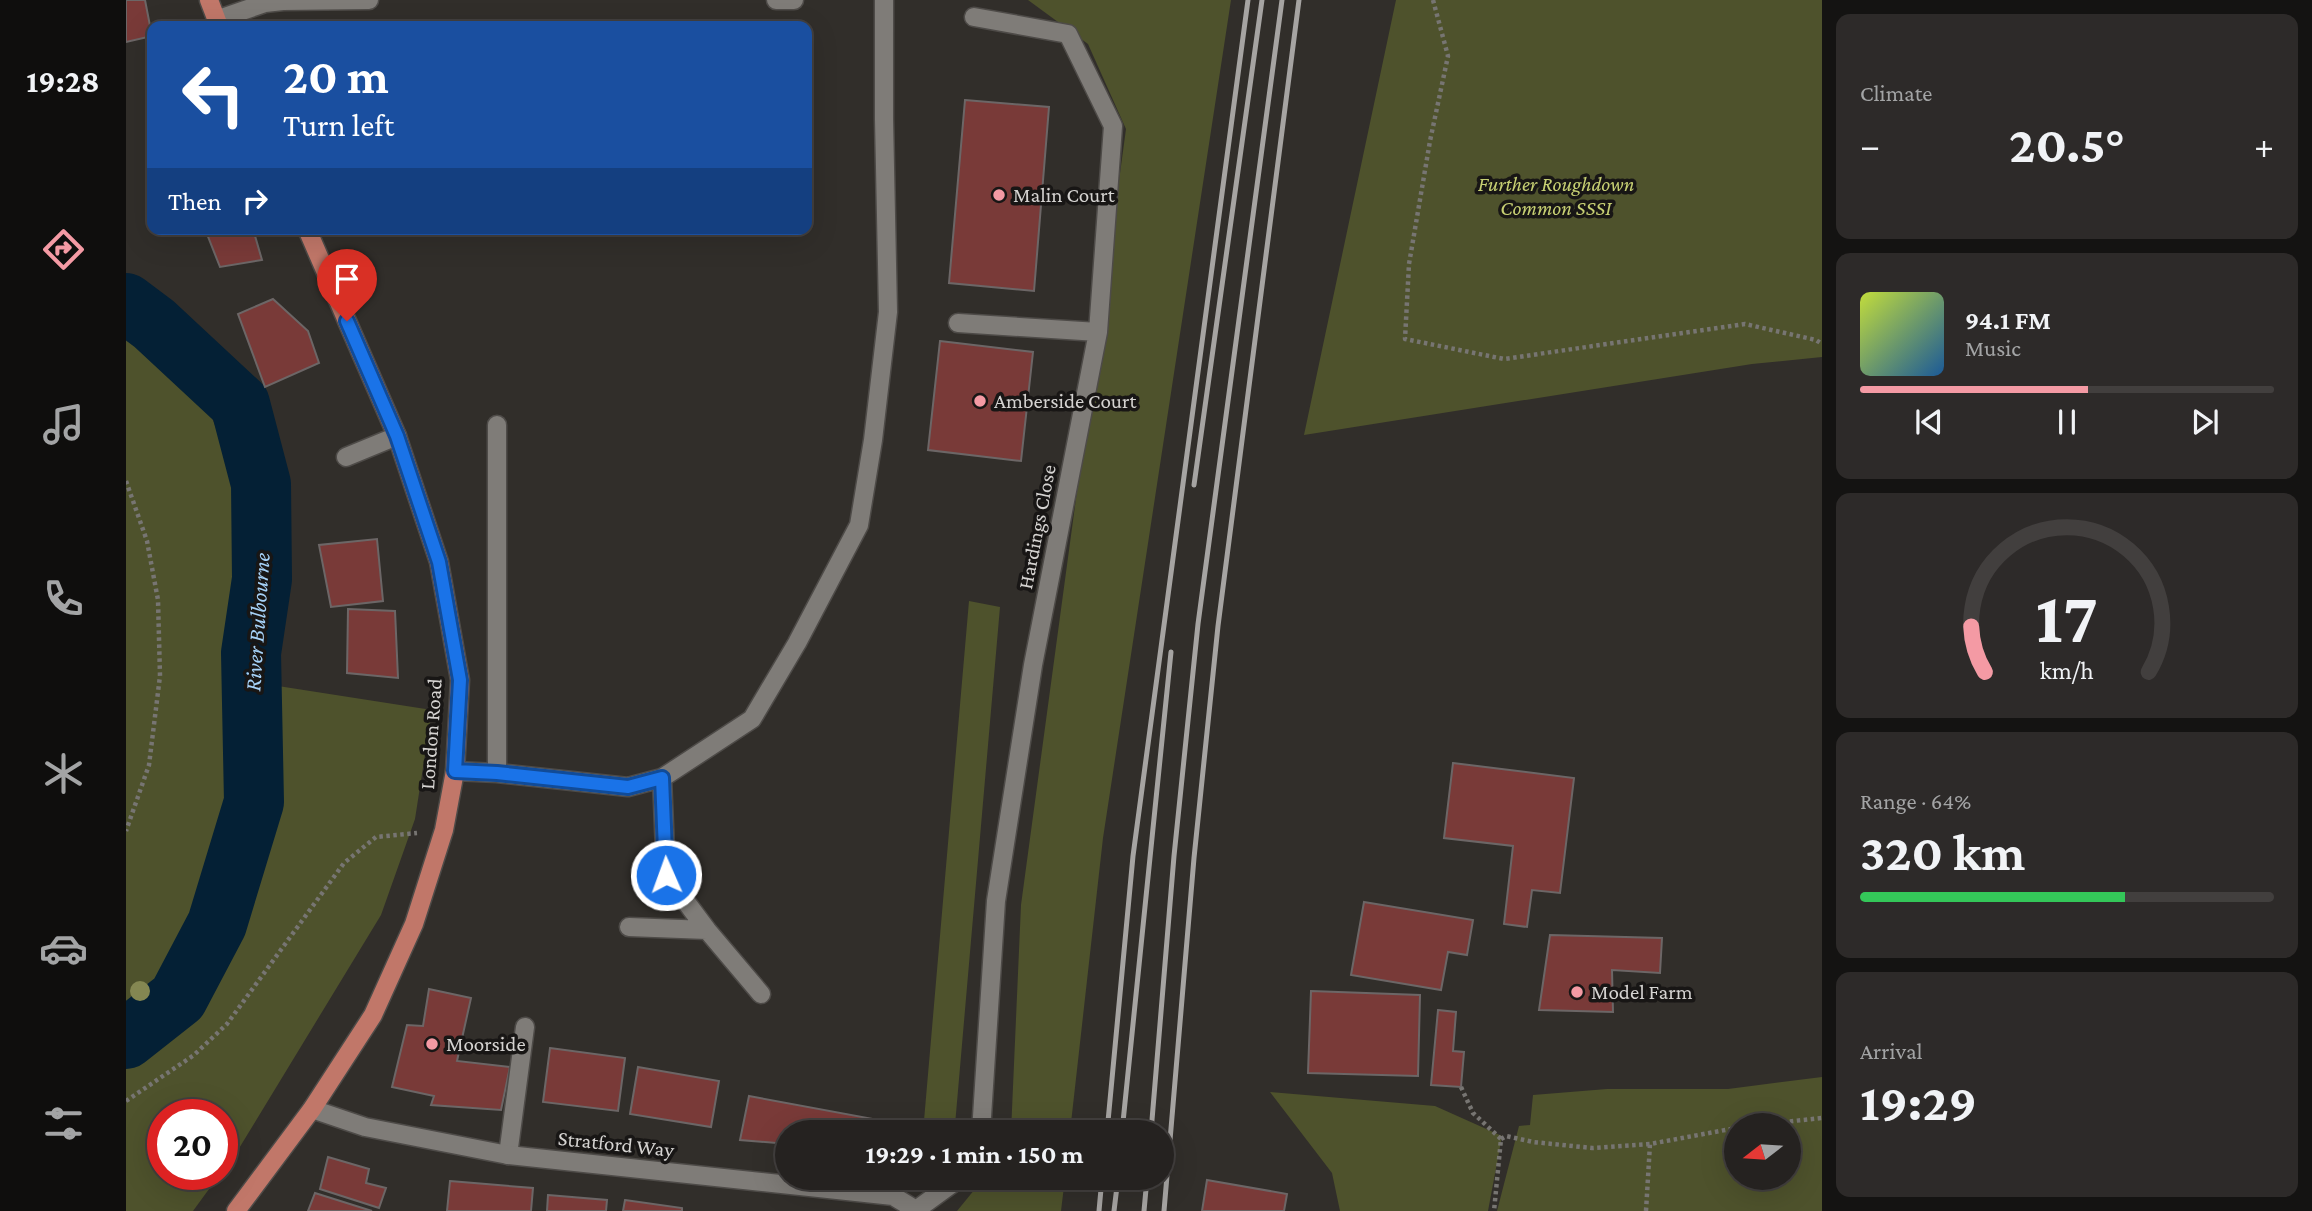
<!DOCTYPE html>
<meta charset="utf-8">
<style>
:root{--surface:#252220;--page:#2d2a29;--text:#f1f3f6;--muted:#a3a4a5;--line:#423f3e;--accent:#f49aa4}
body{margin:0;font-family:"Crimson Pro",serif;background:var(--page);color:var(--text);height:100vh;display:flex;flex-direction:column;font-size:26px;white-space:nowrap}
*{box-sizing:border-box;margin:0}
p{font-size:23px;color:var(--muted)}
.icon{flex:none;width:38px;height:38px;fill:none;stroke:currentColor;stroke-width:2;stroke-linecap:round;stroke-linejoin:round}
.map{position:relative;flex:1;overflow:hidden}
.panel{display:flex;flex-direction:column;gap:14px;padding:14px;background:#141312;width:490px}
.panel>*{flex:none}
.hud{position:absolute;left:21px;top:21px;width:665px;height:214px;border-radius:14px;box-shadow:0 7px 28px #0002,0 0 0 2px var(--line);background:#1a4fa0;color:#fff;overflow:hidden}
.needle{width:46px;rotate:253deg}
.controls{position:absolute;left:1598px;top:1113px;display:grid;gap:14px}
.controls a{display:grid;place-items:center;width:77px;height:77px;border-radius:50%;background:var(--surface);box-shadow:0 7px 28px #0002,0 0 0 2px var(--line);font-size:35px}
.speed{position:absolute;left:21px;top:1099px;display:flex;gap:14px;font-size:35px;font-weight:700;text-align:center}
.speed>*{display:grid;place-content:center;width:91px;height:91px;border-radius:50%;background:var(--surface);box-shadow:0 7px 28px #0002,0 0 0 2px var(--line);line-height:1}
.speed .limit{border:10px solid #d22;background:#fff;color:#111}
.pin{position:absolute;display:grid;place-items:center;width:60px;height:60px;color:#fff;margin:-72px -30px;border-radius:50% 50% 50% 0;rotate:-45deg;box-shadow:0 0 7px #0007}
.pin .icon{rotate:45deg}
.me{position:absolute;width:77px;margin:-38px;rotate:358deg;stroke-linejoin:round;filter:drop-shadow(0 0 5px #0008)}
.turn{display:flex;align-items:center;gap:24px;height:147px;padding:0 21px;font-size:32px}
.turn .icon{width:91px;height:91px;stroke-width:2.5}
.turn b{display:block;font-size:49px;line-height:60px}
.then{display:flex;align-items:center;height:66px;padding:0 21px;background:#0003;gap:14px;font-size:26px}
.big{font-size:52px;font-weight:700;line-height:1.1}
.panel .card{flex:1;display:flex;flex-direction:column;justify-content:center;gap:10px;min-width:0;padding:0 24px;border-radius:14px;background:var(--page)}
.panel .dial{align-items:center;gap:0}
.dial svg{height:182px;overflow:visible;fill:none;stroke:var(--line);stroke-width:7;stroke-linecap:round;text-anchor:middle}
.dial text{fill:var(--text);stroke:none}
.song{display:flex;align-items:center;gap:21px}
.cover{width:84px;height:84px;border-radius:10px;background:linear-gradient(135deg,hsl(70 70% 55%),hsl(210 70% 35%))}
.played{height:7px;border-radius:4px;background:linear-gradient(90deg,var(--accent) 55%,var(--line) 55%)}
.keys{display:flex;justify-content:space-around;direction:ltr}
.heat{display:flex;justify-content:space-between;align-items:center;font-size:38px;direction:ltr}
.charge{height:10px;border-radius:5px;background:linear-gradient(90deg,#34c759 64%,var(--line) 0)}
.trip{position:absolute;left:649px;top:1120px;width:399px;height:70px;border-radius:35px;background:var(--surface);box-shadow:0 7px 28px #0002,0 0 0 2px var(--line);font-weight:700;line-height:70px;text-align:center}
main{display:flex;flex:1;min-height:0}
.tab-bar{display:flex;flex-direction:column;width:126px;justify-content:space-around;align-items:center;background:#0f0e0d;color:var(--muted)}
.tab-bar .icon{width:49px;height:49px}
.tab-bar .current{color:var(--accent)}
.tab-bar b{font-size:32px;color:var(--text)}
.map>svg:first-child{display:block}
.green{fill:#4e522c;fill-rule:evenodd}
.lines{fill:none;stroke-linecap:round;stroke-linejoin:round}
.river{stroke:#042035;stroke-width:60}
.building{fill:#793a38;stroke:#6c6666;stroke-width:2}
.service-casing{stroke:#4e4b48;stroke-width:21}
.minor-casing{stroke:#4e4b48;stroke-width:21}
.primary-casing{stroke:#4e4b48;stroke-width:21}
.path{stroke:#777572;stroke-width:4.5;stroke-dasharray:3.5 3.5;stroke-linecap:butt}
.service{stroke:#7f7c78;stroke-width:18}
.minor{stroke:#7f7c78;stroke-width:18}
.primary{stroke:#c17769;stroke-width:18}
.rail{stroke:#a6a4a2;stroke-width:5}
.tree{fill:#848752}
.route-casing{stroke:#114b97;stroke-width:18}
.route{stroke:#1a73e8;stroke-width:12}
.poi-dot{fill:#f49aa4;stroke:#181615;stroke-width:2.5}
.labels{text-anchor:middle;stroke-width:7;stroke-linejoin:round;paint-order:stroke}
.park-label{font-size:21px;font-style:italic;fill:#c7d073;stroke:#181615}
.poi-label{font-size:21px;fill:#d5d3d1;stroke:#181615;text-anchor:start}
.street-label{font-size:21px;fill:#d5d3d1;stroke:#181615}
.water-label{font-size:23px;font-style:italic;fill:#a6d2f8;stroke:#181615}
</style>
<main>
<nav class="tab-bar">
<b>19:28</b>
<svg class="icon current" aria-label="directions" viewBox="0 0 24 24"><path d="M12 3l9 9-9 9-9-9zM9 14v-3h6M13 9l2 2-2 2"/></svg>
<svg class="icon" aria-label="music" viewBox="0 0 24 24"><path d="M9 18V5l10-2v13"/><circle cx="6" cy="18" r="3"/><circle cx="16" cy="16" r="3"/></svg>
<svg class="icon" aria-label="phone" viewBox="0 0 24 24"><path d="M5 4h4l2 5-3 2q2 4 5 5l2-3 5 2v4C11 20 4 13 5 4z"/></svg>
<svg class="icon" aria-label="climate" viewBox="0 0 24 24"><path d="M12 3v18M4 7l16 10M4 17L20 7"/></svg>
<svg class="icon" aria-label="car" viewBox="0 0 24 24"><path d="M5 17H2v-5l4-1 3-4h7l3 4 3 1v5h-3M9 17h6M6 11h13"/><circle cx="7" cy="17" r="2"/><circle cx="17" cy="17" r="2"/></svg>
<svg class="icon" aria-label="filters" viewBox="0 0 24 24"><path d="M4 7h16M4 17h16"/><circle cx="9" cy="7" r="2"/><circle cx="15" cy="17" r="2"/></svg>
</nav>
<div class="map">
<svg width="1696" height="1211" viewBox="0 0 1696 1211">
<rect width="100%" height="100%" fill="#312e2a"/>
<path class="green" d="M902,0H1105L977,838L944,1132H885L895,905L1000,129L962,44Z
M1270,0H1696V357L1626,364L1178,435Z
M0,335L79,400L118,499L101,678L306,710L289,819L255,915L112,1150L96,1172V1115H37V1174H94L67,1211H0Z
M843,601L874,607L829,1125L821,1132H797Z
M1696,1077V1211H1371L1393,1126L1404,1125L1407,1095L1481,1089H1602ZM1662,1125V1178H1610V1125Z
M1144,1092L1309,1106L1376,1136L1362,1211H1214L1206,1173Z
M858,1178H939L935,1211H831Z"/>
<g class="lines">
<path class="river" d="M0,303L28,324L114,404L135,484L136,579L125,653L128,802L91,924L52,998L0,1039"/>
</g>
<path class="building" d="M0,0H19L26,36L0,42Z
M839,100L923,107L908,291L823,283Z
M79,229H127L136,260L94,267Z
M147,299L182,331L193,363L139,387L112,314Z
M814,341L907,352L895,461L802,450Z
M251,539L257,601L205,607L193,545Z
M222,609L269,611L272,678L221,673Z
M1327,763L1448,778L1434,893L1406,890L1401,927L1378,924L1387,846L1318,838Z
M1238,902L1347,920L1341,955L1322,952L1315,990L1225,975Z
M1424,935L1536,938L1534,973L1486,970L1487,1012L1413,1010Z
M303,989L345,998L331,1061L384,1067L375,1110L305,1105L308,1096L266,1087L281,1025L297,1026Z
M1185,991L1294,995L1292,1076L1182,1073Z
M1312,1010L1330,1012L1327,1051L1338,1052L1335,1087L1305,1085Z
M424,1048L499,1058L492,1111L417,1102Z
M512,1067L593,1081L585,1127L504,1114Z
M623,1096L785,1126L786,1132H662V1144L614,1140Z
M202,1157L243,1169L240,1183L260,1188L253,1208L194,1189Z
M1081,1180L1161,1194L1158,1211H1076Z
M324,1181L407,1188L405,1211H321Z
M189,1193L246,1211H182Z
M422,1195L481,1200L480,1211H421Z
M499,1200L556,1208V1211H497Z"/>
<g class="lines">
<defs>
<path id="service" d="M650,0H668
M90,20L139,3L157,1L243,0
M220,457L271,436
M329,771L371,773L502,787L536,778L540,875L581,930L635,994
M371,773V425
M536,778L626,719L671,643L733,525L747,440L762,312L758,119V0
M503,927L581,930
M382,1155L399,1027"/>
<path id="minor" d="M848,17L942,34L987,126L972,332L907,665L870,901L855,1132
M832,323L972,332
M186,1109L239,1127L382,1155L767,1196L790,1210
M790,1210L834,1178"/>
<path id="primary" d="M83,0L93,26
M110,1211L186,1109L247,1015L288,924L318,830L329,771L334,680L313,562L271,436L181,229"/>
</defs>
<use href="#service" class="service-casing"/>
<use href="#minor" class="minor-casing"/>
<use href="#primary" class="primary-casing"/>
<path class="path" d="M1307,0L1322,56L1304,141L1283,264L1279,339L1378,359L1619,324L1690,340L1696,344
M0,481L21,541L32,600L34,676L23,765L0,831
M1335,1087L1347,1113L1375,1139L1368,1211
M0,1101L68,1055L101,1024L218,863L250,837L291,833
M1629,1125L1696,1118
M1375,1139L1380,1136L1407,1142L1466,1148L1524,1144L1610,1128
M1520,1211L1524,1144"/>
<use href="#service" class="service"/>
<use href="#minor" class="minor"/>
<use href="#primary" class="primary"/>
<path class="rail" d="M1068,485L1136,0
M981,1132L1007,856L1122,0
M996,1132L1045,652
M1025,1132L1048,856L1072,624L1156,0
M973,1211L976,1178
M988,1211L992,1178
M1018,1211L1021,1178
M1038,1211L1068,858L1092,626L1173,0"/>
</g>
<circle class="tree" cx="14" cy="991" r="10"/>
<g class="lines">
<defs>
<path id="route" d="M221,321L271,436L313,562L334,680L329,771L371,773L502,787L536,778L540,875"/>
</defs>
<use href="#route" class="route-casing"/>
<use href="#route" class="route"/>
</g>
<g class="poi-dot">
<circle cx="873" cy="195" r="7"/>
<circle cx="854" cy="401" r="7"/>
<circle cx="1451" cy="992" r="7"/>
<circle cx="306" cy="1044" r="7"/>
</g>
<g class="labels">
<g class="park-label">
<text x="1430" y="191">Further Roughdown<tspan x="1430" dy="24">Common SSSI</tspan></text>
</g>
<g class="poi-label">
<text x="887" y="202">Malin Court</text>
<text x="868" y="408">Amberside Court</text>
<text x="1465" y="999">Model Farm</text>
<text x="320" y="1051">Moorside</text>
</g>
<g class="street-label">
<text transform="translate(911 527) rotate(-79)" y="7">Hardings Close</text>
<text transform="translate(305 734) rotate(-86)" y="7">London Road</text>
<text transform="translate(490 1144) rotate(6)" y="7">Stratford Way</text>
</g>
<g class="water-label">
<text transform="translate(131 622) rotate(-86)" y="8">River Bulbourne</text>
</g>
</g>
</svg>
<div class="controls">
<a><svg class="needle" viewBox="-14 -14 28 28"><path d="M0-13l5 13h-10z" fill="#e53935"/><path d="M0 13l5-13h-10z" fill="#a3a4a5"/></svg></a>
</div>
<div class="speed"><div class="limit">20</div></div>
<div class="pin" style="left:221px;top:321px;background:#d93025"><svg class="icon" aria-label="arrive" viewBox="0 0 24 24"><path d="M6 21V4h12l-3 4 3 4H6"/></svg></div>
<svg class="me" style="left:540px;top:875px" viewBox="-20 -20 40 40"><circle r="17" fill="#1a73e8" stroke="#fff" stroke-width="3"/><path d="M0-11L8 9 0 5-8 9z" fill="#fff"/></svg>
<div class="trip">19:29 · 1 min · 150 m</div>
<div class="hud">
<div class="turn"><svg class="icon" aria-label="left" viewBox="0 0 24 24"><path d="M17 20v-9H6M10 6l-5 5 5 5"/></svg><div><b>20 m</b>Turn left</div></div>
<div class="then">Then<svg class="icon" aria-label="right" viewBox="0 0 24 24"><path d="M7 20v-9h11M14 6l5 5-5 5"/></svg></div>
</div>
</div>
<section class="panel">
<div class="card"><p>Climate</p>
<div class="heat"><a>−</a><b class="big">20.5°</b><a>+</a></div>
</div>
<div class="card">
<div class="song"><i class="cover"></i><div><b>94.1 FM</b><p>Music</p></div></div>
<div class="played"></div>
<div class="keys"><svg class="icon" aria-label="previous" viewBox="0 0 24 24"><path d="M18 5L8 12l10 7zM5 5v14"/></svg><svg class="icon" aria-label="pause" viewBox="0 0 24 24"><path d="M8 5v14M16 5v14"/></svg><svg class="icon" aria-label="next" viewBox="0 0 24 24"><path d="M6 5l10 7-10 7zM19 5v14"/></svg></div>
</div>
<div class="card dial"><svg viewBox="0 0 100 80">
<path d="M14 69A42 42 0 1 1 86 69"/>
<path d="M14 69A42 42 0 0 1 8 49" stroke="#f49aa4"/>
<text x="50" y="56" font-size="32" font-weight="700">17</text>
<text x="50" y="72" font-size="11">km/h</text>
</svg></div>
<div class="card"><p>Range · 64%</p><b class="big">320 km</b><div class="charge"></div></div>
<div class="card"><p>Arrival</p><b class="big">19:29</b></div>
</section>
</main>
